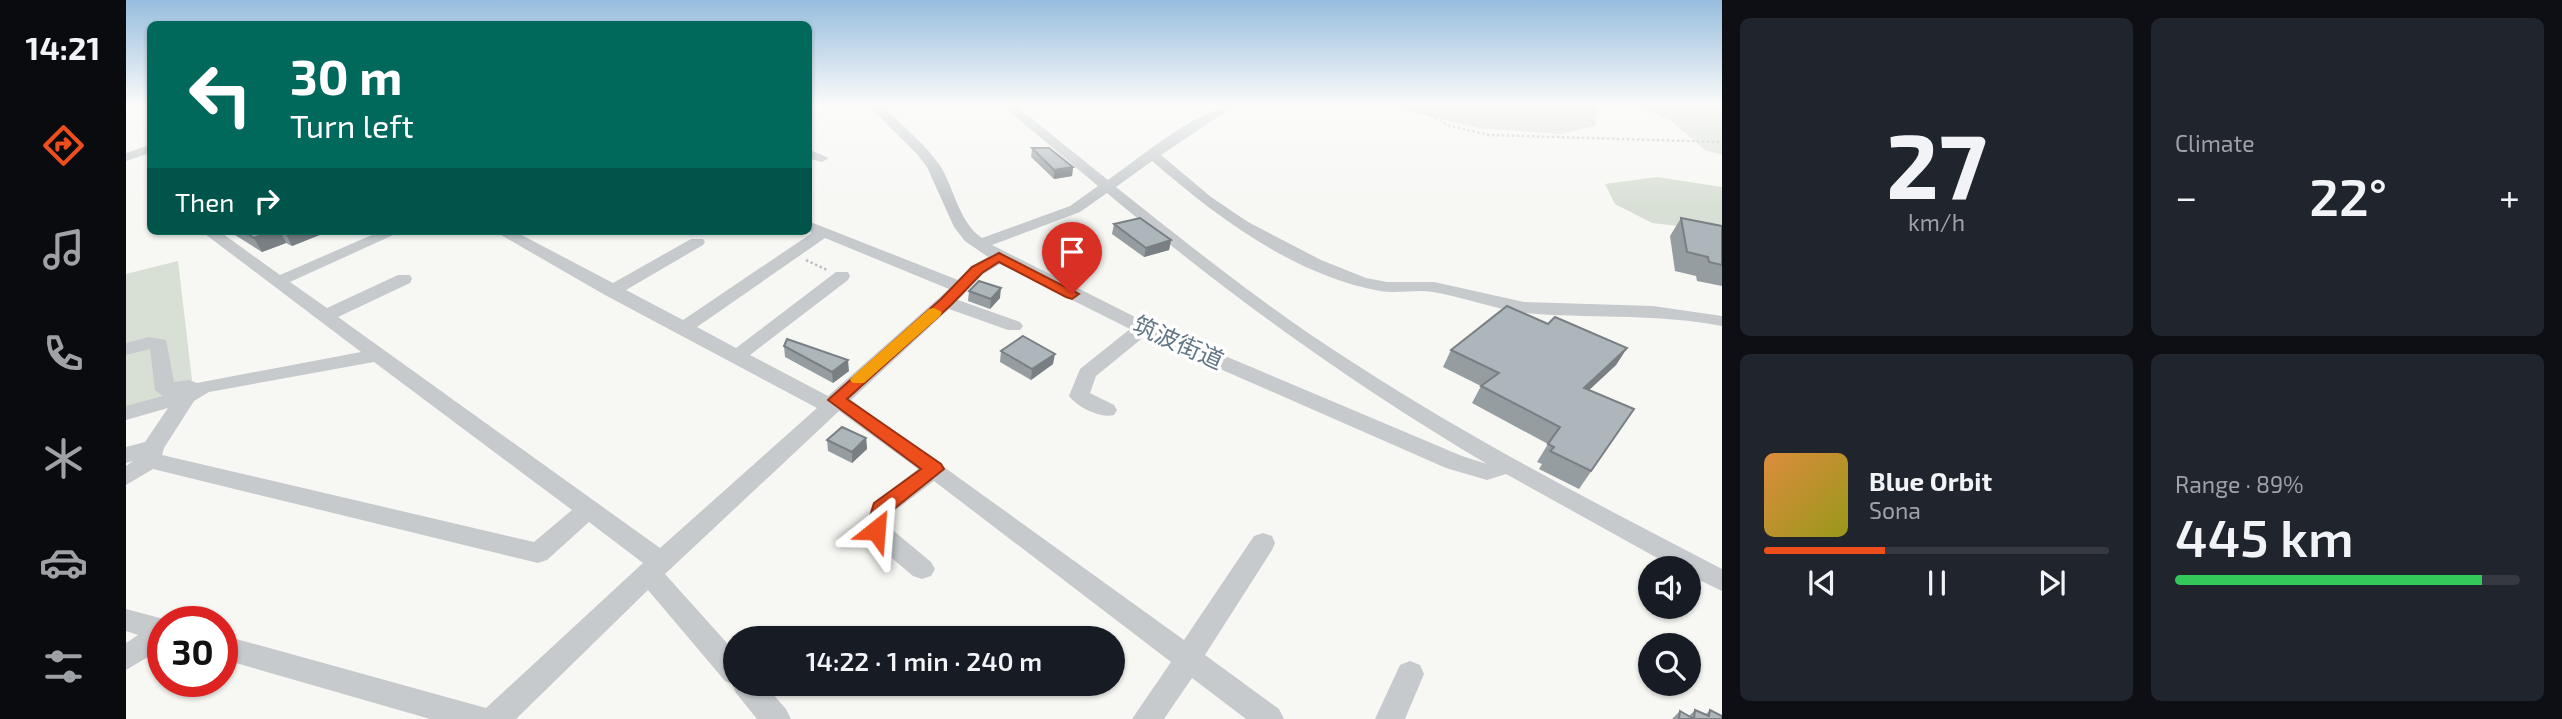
<!DOCTYPE html>
<meta charset="utf-8">
<style>
:root{--surface:#171b24;--page:#20242c;--text:#f1f3f6;--muted:#9ea1a6;--line:#363941;--accent:#ee4d1c}
body{margin:0;font-family:"Exo 2","Noto Sans JP",sans-serif;background:var(--page);color:var(--text);height:100vh;display:flex;flex-direction:column;font-size:26px;white-space:nowrap}
*{box-sizing:border-box;margin:0}
p{font-size:23px;color:var(--muted)}
.icon{flex:none;width:38px;height:38px;fill:none;stroke:currentColor;stroke-width:2;stroke-linecap:round;stroke-linejoin:round}
.map{position:relative;flex:1;overflow:hidden}
.panel{display:flex;flex-direction:column;gap:18px;padding:18px;background:#0d0f14;width:840px}
.panel>*{flex:none}
.guide{position:absolute;left:21px;top:21px;width:665px;height:214px;border-radius:10px;box-shadow:0 2px 5px #0004;background:#00695c;color:#fff;overflow:hidden}
.controls{position:absolute;left:1512px;top:556px;display:grid;gap:14px}
.controls a{display:grid;place-items:center;width:63px;height:63px;border-radius:50%;background:var(--surface);box-shadow:0 2px 5px #0004;font-size:35px}
.speed{position:absolute;left:21px;top:606px;display:flex;gap:14px;font-size:35px;font-weight:700;text-align:center}
.speed>*{display:grid;place-content:center;width:91px;height:91px;border-radius:50%;background:var(--surface);box-shadow:0 2px 5px #0004;line-height:1}
.speed .limit{border:10px solid #d22;background:#fff;color:#111}
.pin{position:absolute;display:grid;place-items:center;width:60px;height:60px;color:#fff;margin:-72px -30px;border-radius:50% 50% 50% 0;rotate:-45deg;box-shadow:0 0 7px #0007}
.pin .icon{rotate:45deg}
.me{position:absolute;width:77px;margin:-38px;rotate:28deg;stroke-linejoin:round;filter:drop-shadow(0 0 5px #0008)}
.turn{display:flex;align-items:center;gap:24px;height:147px;padding:0 28px;font-size:32px}
.turn .icon{width:91px;height:91px;stroke-width:2.5}
.turn b{display:block;font-size:49px;line-height:60px}
.then{display:flex;align-items:center;height:66px;padding:0 28px;background:#0003;gap:14px;font-size:26px}
.big{font-size:52px;font-weight:600;line-height:1.1}
.panel .card{flex:1;display:flex;flex-direction:column;justify-content:center;gap:10px;min-width:0;padding:0 24px;border-radius:10px;background:var(--page)}
.panel .dial{align-items:center;gap:0}
.dial b{font-size:91px;line-height:1}
.song{display:flex;align-items:center;gap:21px}
.cover{width:84px;height:84px;border-radius:10px;background:linear-gradient(135deg,hsl(30 70% 55%),hsl(60 70% 35%))}
.played{height:7px;border-radius:4px;background:linear-gradient(90deg,var(--accent) 35%,var(--line) 35%)}
.keys{display:flex;justify-content:space-around;direction:ltr}
.heat{display:flex;justify-content:space-between;align-items:center;font-size:38px;direction:ltr}
.charge{height:10px;border-radius:5px;background:linear-gradient(90deg,#34c759 89%,var(--line) 0)}
.panel .tiles{flex:1;display:grid;gap:18px;grid-template-columns:repeat(2,1fr)}
.trip{position:absolute;left:597px;top:626px;width:402px;height:70px;border-radius:35px;background:var(--surface);box-shadow:0 2px 5px #0004;font-weight:600;line-height:70px;text-align:center}
main{display:flex;flex:1;min-height:0}
.tab-bar{display:flex;flex-direction:column;width:126px;justify-content:space-around;align-items:center;background:#090b0e;color:var(--muted)}
.tab-bar .icon{width:49px;height:49px}
.tab-bar .current{color:var(--accent)}
.tab-bar b{font-size:32px;color:var(--text)}
.map>svg:first-child{display:block}
.green{fill:#d8dfd4}
.lines{fill:none;stroke-linecap:round;stroke-linejoin:round}
.path{stroke:#bdc0c2;stroke-width:2.5;stroke-dasharray:2.5 2.5;stroke-linecap:butt}
.minor{fill:#c6cacd;fill-rule:evenodd}
.wall{fill:#959da1}
.shaded-wall{fill:#797f83}
.building{fill:#adb6bb;stroke:#797f83;stroke-width:2}
.route{fill:#ee4d1c;stroke:#9b3212;stroke-width:2}
.slow{fill:#f59e0b}
.labels{text-anchor:middle;stroke-width:7;stroke-linejoin:round;paint-order:stroke}
.street-label{font-size:24px;fill:#647787;stroke:#fff}
</style>
<main>
<nav class="tab-bar">
<b>14:21</b>
<svg class="icon current" aria-label="directions" viewBox="0 0 24 24"><path d="M12 3l9 9-9 9-9-9zM9 14v-3h6M13 9l2 2-2 2"/></svg>
<svg class="icon" aria-label="music" viewBox="0 0 24 24"><path d="M9 18V5l10-2v13"/><circle cx="6" cy="18" r="3"/><circle cx="16" cy="16" r="3"/></svg>
<svg class="icon" aria-label="phone" viewBox="0 0 24 24"><path d="M5 4h4l2 5-3 2q2 4 5 5l2-3 5 2v4C11 20 4 13 5 4z"/></svg>
<svg class="icon" aria-label="climate" viewBox="0 0 24 24"><path d="M12 3v18M4 7l16 10M4 17L20 7"/></svg>
<svg class="icon" aria-label="car" viewBox="0 0 24 24"><path d="M5 17H2v-5l4-1 3-4h7l3 4 3 1v5h-3M9 17h6M6 11h13"/><circle cx="7" cy="17" r="2"/><circle cx="17" cy="17" r="2"/></svg>
<svg class="icon" aria-label="filters" viewBox="0 0 24 24"><path d="M4 7h16M4 17h16"/><circle cx="9" cy="7" r="2"/><circle cx="15" cy="17" r="2"/></svg>
</nav>
<div class="map">
<svg width="1596" height="719" viewBox="0 0 1596 719">
<rect width="100%" height="100%" fill="#f7f7f4"/>
<path class="green" d="M1262,106H1472L1469,126L1434,134L1352,128Z
M1511,106H1596V155L1579,150L1545,121Z
M1531,177L1596,187V231L1526,223L1489,204L1479,184Z
M52,261L66,380L57,395L0,411V274Z"/>
<g class="lines">
<path class="path" d="M1287,106L1324,126L1363,135L1596,142
M680,260L701,270"/>
<path class="minor" d="M16,106H24V109H18Z
M743,106H756C775,124 797,142 813,164C828,186 832,222 856,238L944,206L972,186L877,106H890L982,180C1011,160 1075,106 1108,106L1035,155L1085,197L1122,222L1195,260L1240,278L1261,282H1308L1398,302L1527,306L1596,316V326C1534,314 1473,318 1411,314C1375,312 1342,298 1307,292C1290,289 1272,294 1254,291C1167,275 1091,217 1026,161L990,187C1069,250 1148,313 1234,367C1350,442 1473,505 1596,569V591L1563,575V569H1551L1380,474L1361,480L1320,468L1019,336L970,376L964,393L988,405L991,410L988,415C975,419 951,407 943,396L954,369L1004,329L874,264L857,274L832,300L894,322L897,326L894,330H882L823,309L725,400L1058,640L1128,536L1137,533L1146,536L1149,543L1146,550L1079,655L1153,709L1158,719H1120L1066,678L1038,719H1006L1045,662L808,481L766,513L763,527L805,562L809,569L805,576L796,579L787,576L741,537L738,530L747,503L792,469L713,411L539,574L609,652V684H638L660,709L665,719H631L610,693L606,684L599,681L522,590L390,719H304L96,659V635L360,708L517,563L463,522L421,560L412,563L27,469L0,485V466L7,461L0,463V447L19,442L42,408L0,420V406L37,396L29,390L24,349L0,355V343L23,337L40,340L48,382L63,380L71,383L235,352L75,231H93L154,275L255,231H276L164,282L201,308L272,275H284L286,279L284,283L212,317L534,548L691,408L479,295L368,231H388L487,283L565,239H577L579,242L577,245L500,290L557,320L686,233L681,231L682,221L832,280L845,266L862,257L839,241L828,227L801,167L791,154ZM981,193C1101,294 1226,384 1361,464L1336,456L1023,324L866,245L954,212ZM699,238L823,289L702,396L624,355L722,280L724,276L722,272H710L610,348L571,327ZM248,362L446,510L408,542L36,455L38,448L68,401L83,392Z
M24,145V153L0,161V153Z
M682,149L703,158L696,162L682,158Z
M0,609L45,621H37V648L0,670V643L12,635L0,631Z
M1284,661L1294,665L1298,674L1279,719H1249L1274,665Z"/>
</g>
<path class="wall" d="M906,148L947,167L946,176L928,179L905,157Z
M1555,218L1596,226V286L1571,281L1570,276L1549,271L1544,236Z
M988,224L1045,240L1043,250L1018,257L986,234Z
M105,231H194L196,234L166,246L160,243L136,252L106,233Z
M843,291L874,298L864,309L842,301Z
M1422,324L1501,348L1490,365L1463,390L1508,409L1453,489L1413,469L1416,464L1411,462L1422,444L1346,403L1355,386L1317,367L1325,350Z
M658,346L723,371L707,383L659,357Z
M875,351L927,364L905,380L874,362Z
M740,438L741,449L726,463L702,451L701,440Z
M1569,710L1579,715L1584,710L1596,719H1546L1554,711L1563,716Z"/>
<path class="shaded-wall" d="M947,167L946,176L928,179V170Z
M147,231H154L160,243L136,252L128,238Z
M161,231H194L196,234L166,246L159,232Z
M1045,240L1043,250L1018,257L1020,248Z
M875,288L874,298L864,309L865,299Z
M1501,348L1490,365L1447,405L1458,388Z
M929,354L927,364L905,380L906,369Z
M722,360L723,371L707,383L706,372Z
M740,438L741,449L726,463V452Z"/>
<path class="building" d="M906,148H923L947,167L928,170Z
M1014,218L1045,240L1020,248L988,224Z
M1555,218L1596,226V265L1583,262L1582,257L1561,252Z
M117,231H147L128,238Z
M853,281L875,288L865,299L843,291Z
M1381,306L1422,324L1429,317L1501,348L1458,388L1508,409L1465,471L1424,451L1428,447L1422,444L1434,427L1355,386L1373,373L1325,350Z
M897,336L929,354L906,369L875,351Z
M661,339L722,360L706,372L658,346Z
M716,427L740,438L726,452L701,440Z
M1569,710L1583,716L1584,710L1596,716V719H1553L1554,711L1568,719Z"/>
<linearGradient id="sky" x2="0" y2="1"><stop stop-color="#97bdde"/><stop offset="0.51" stop-color="#fbfbfa"/><stop offset="1" stop-color="#fbfbfa" stop-opacity="0"/></linearGradient>
<rect width="1596" height="206" fill="url(#sky)"/>
<path class="route" d="M873,253L953,294L946,299L940,297L873,262L856,273L825,305L721,399L815,464L818,469L764,512L757,536L750,538L743,536L740,530L748,503L795,469L702,400L815,299L846,267Z"/>
<path class="slow" d="M808,308L816,312L814,316L738,383H727L724,380L727,376L803,309Z"/>
<g class="labels">
<g class="street-label">
<text transform="translate(1052 343) rotate(24)" y="8">筑波街道</text>
</g>
</g>
</svg>
<div class="controls">
<a><svg class="icon" aria-label="sound" viewBox="0 0 24 24"><path d="M4 9h4l5-4v14l-5-4H4zM17 9q2 3 0 6"/></svg></a>
<a><svg class="icon" aria-label="search" viewBox="0 0 24 24"><circle cx="10" cy="10" r="6"/><path d="M15 15l6 6"/></svg></a>
</div>
<div class="speed"><div class="limit">30</div></div>
<div class="pin" style="left:946px;top:294px;background:#d93025"><svg class="icon" aria-label="arrive" viewBox="0 0 24 24"><path d="M6 21V4h12l-3 4 3 4H6"/></svg></div>
<svg class="me" style="left:750px;top:530px" viewBox="-20 -20 40 40"><path d="M0-17L14 15 0 8-14 15z" fill="#ee4d1c" stroke="#fff" stroke-width="4"/></svg>
<div class="trip">14:22 · 1 min · 240 m</div>
<div class="guide">
<div class="turn"><svg class="icon" aria-label="left" viewBox="0 0 24 24"><path d="M17 20v-9H6M10 6l-5 5 5 5"/></svg><div><b>30 m</b>Turn left</div></div>
<div class="then">Then<svg class="icon" aria-label="right" viewBox="0 0 24 24"><path d="M7 20v-9h11M14 6l5 5-5 5"/></svg></div>
</div>
</div>
<section class="panel">
<div class="tiles">
<div class="card dial"><b>27</b><p>km/h</p></div>
<div class="card"><p>Climate</p>
<div class="heat"><a>−</a><b class="big">22°</b><a>+</a></div>
</div>
<div class="card">
<div class="song"><i class="cover"></i><div><b>Blue Orbit</b><p>Sona</p></div></div>
<div class="played"></div>
<div class="keys"><svg class="icon" aria-label="previous" viewBox="0 0 24 24"><path d="M18 5L8 12l10 7zM5 5v14"/></svg><svg class="icon" aria-label="pause" viewBox="0 0 24 24"><path d="M8 5v14M16 5v14"/></svg><svg class="icon" aria-label="next" viewBox="0 0 24 24"><path d="M6 5l10 7-10 7zM19 5v14"/></svg></div>
</div>
<div class="card"><p>Range · 89%</p><b class="big">445 km</b><div class="charge"></div></div>
</div>
</section>
</main>
